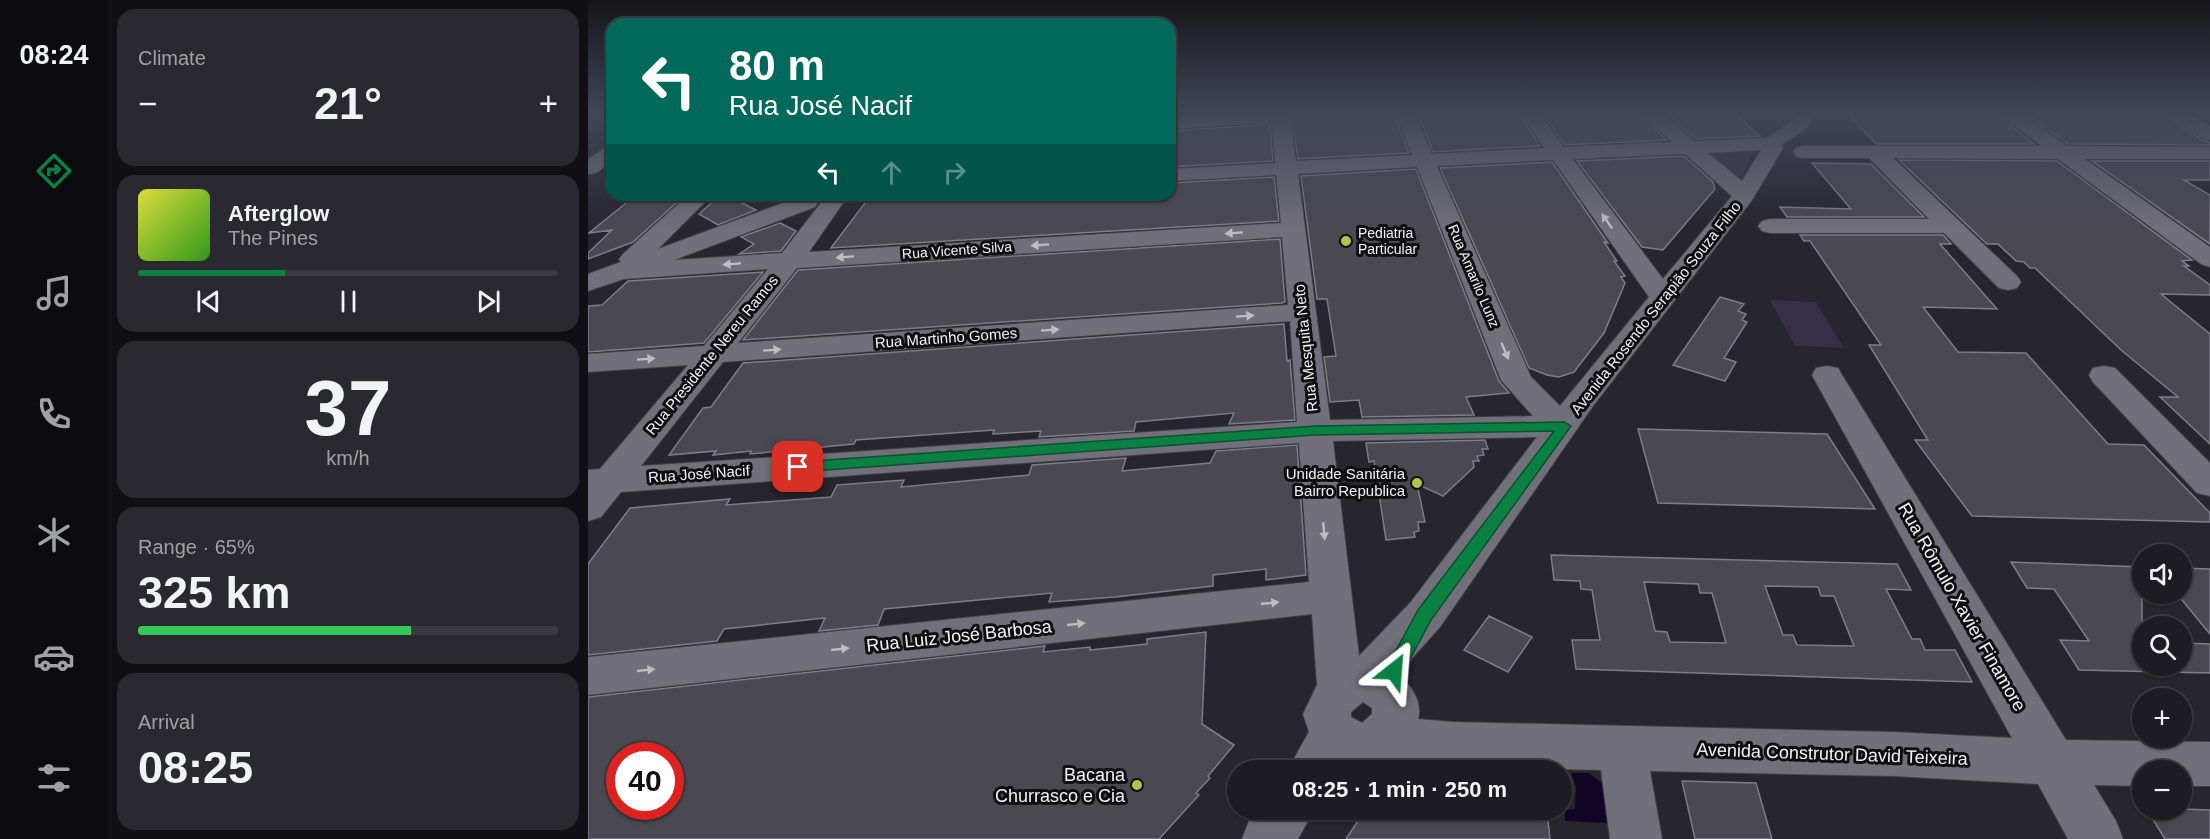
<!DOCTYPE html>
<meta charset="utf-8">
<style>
:root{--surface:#1d1c22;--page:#2a292f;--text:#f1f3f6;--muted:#a0a1a5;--line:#3b3a40;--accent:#0b8043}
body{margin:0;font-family:Arial,sans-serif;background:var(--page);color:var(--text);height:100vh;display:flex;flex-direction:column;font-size:22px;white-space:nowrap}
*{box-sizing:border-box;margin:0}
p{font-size:20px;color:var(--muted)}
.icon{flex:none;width:33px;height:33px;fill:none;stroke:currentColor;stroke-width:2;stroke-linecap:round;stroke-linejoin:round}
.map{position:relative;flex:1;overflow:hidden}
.sheet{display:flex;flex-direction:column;gap:9px;padding:9px;background:#100f13;width:480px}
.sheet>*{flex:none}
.guide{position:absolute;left:18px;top:18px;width:570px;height:183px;border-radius:18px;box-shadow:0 2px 4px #0004,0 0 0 2px var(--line);background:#00695c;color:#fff;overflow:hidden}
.tools{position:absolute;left:1544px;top:544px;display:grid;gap:12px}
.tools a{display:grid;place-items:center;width:60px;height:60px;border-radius:50%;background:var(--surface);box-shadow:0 2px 4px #0004,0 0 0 2px var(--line);font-size:30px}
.speed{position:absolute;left:18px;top:742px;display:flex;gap:12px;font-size:30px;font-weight:700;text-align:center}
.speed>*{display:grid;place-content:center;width:78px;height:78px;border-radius:50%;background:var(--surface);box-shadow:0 2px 4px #0004,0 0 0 2px var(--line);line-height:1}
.speed .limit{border:9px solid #d22;background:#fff;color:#111}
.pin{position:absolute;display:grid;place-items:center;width:51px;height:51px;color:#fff;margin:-26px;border-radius:12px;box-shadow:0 3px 9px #0006}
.me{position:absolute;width:66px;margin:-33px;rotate:28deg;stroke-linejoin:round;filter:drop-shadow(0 0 4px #0008)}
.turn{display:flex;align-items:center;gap:21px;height:126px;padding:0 24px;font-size:27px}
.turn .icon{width:78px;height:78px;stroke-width:2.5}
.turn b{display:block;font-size:42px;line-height:51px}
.lanes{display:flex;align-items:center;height:57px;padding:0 24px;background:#0003;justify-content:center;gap:30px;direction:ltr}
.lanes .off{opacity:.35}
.big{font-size:45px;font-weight:800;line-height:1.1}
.sheet .card{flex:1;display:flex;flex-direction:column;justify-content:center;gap:9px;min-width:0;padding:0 21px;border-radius:18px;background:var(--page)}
.sheet .dial{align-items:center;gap:0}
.dial b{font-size:78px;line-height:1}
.song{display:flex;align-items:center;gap:18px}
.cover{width:72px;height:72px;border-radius:9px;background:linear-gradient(135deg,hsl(60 70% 55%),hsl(110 70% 35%))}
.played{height:6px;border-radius:3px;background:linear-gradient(90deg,var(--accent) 35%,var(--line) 35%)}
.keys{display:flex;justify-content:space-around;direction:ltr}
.heat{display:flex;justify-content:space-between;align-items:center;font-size:33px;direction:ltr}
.charge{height:9px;border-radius:4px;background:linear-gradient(90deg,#34c759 65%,var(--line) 0)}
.trip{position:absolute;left:639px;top:760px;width:345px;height:60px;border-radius:30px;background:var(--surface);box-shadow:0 2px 4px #0004,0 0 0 2px var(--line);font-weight:800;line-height:60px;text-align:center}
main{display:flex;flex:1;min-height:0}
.menu{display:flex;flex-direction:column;width:108px;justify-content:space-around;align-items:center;background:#0c0b0e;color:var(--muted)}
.menu .icon{width:42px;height:42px}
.menu .current{color:var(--accent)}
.menu b{font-size:27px;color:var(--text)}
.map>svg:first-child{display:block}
.green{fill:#362f47}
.water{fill:#110425}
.building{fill:#4a4851;stroke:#7f7c87;stroke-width:1.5;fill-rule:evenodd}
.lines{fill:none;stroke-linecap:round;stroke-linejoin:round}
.minor-casing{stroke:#424046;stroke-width:2}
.minor{fill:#716f79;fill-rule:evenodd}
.oneway{fill:#bebdc4}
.route{fill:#0b8043;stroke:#07532c;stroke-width:1.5}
.poi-dot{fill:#b2c34c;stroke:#0f0f12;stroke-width:2}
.labels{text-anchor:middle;stroke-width:6;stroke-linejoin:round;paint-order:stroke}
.far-poi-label{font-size:14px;fill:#f2f1f6;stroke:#0f0f12;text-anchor:start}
.far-street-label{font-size:14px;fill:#f2f1f6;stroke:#0f0f12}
.street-label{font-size:15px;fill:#f2f1f6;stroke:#0f0f12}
.poi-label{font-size:15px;fill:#f2f1f6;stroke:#0f0f12;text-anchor:end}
.near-street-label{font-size:18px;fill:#f2f1f6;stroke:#0f0f12}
.near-poi-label{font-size:18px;fill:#f2f1f6;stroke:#0f0f12;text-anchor:end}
</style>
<main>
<nav class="menu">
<b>08:24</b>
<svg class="icon current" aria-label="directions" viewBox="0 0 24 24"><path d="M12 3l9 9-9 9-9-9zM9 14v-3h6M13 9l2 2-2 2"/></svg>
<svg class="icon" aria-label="music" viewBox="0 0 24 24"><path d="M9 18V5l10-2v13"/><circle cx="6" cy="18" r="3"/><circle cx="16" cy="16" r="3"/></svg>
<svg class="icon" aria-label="phone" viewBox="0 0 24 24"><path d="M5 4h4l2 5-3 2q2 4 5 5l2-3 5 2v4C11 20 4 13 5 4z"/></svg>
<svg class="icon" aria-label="climate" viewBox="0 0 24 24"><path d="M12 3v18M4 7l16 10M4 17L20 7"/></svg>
<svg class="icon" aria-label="car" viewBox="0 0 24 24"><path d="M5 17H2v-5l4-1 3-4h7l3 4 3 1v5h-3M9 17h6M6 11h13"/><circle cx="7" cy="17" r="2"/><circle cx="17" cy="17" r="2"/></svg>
<svg class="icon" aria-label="filters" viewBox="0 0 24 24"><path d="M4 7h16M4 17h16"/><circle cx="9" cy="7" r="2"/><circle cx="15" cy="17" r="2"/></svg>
</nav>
<section class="sheet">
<div class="card"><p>Climate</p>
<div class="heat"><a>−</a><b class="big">21°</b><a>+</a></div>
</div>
<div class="card">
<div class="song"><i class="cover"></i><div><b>Afterglow</b><p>The Pines</p></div></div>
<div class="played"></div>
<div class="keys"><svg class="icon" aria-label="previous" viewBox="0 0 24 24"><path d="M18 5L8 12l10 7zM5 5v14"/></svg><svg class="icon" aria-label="pause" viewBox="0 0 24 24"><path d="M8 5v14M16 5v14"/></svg><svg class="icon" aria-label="next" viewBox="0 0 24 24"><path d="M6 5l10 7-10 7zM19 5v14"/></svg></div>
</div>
<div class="card dial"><b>37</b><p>km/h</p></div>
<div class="card"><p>Range · 65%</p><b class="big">325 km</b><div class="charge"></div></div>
<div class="card"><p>Arrival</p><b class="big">08:25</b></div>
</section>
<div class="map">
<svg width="1622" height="839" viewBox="0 0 1622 839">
<rect width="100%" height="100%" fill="#27252d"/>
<path class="green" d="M1165,151L1154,179L1115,152Z
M1182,300L1228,302L1256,348L1207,346Z"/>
<path class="water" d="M983,773H1001L1017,785L1022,823L977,821V810L987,809L988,787Z"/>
<path class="building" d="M703,112H805L821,153L710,159Z
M829,112H930L952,146L845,152Z
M954,112H1050L1079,140L977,145Z
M1077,112H1145L1172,136L1107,139Z
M1302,112L1408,114L1446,144H1288L1260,114L1305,115Z
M1487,112H1571L1614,140L1622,142V145L1480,144L1439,115H1492Z
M682,124L685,161L582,167V131Z
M1096,156L1125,182L1127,189L1075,250L1054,247L989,161Z
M1311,160L1469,161L1604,260L1594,261L1601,266H1596L1622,285V295L1573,294L1622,334V444L1572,397H1590L1533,350L1447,268H1442L1436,262L1428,261L1410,244H1399Z
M1504,161H1622V180H1596L1622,195V244Z
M964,162L1020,243L1016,242L1029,261H1026L1037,276L1033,277L1037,283L1016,333L986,372L971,377L959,375L941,368L852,168Z
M1224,163L1283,164L1336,217H1199L1192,207L1263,209Z
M828,169L911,381L921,393L878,397L886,415L774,417L771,400L742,402L736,357L748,356L739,299H729L713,176Z
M686,177L691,221L243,248L283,195H582V183Z
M48,195H97L45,242L0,259V253L24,230L1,233Z
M132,195H138L168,210L130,225L111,214Z
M192,223L208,231L193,251L151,254L166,244L153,237Z
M1212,235H1355L1363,244H1352L1409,309L1335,307L1370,352L1438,353L1520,444L1556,445L1622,513V522L1384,516L1327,440H1340L1281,345H1293L1222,241H1216Z
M692,239L697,302L694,303L155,340L210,270Z
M175,272L116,343L0,352V306L14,305L40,281Z
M1132,297L1156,304L1150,311L1158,314L1154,320L1159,322L1136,358L1148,362L1137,381L1085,365Z
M696,324L699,361L702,360L707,420L641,424L646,413L548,422L546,431L451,437L453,431L405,434L406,430L268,440L266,444L162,454L163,451L125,455L128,451L81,455L115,408L123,407L155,363Z
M1050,429L1239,434L1287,509L1070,503Z
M897,440L900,449H894L896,455L889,456L891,461H885L886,467L855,496L829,484L837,522H830L831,531L826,532L827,537L798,540L786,461L781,462L778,443Z
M709,445L718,575L678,580V569L625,575V586L527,597L461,602L464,593L296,609L290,625L231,631L237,618L136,629L129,641L0,655V564L42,508L142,499L138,505L243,497L249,485L316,480L313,487L441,475L444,465L538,458L534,471L622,463L628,451Z
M963,555L1309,564L1323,590L1298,589L1324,639H1332L1337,650H1367L1384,682L988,669L984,640H1012L1004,590L993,589L992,581L966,580ZM1056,582L1110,584L1112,593H1124L1138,643L1082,642L1079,632L1067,631ZM1177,586L1230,587L1233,596H1246L1266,646L1209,645L1205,635H1195Z
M1423,562L1554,567V666H1593V643L1622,644V673L1491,670L1472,640L1501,641L1466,589L1439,588Z
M1593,568L1622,569V634L1589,594H1593Z
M901,616L944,637L920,672L876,650Z
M618,632L614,724L646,745L620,776L622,778L608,793L611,795L571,839H0V697L457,646L455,652L502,647V650L559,644V639ZM32,756H82V807H32Z
M1094,781L1168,783L1184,839H1107Z
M1593,809L1622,810V839H1577L1559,810Z
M777,810H959L962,839H758Z"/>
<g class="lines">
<defs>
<path id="minor" d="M659,112H701L708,161L824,155L807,112H826L844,154L956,148L932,112H951L976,147L1084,142L1052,112H1073L1106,141L1180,138L1205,120L1210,112H1229L1219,128L1193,145L1195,148L1164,200L1005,406L852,627L809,675C823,683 835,703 830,719L866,722L1305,732L1424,738L1224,375L1228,368L1239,366L1250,368L1254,375L1478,740L1622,742V786H1593V771H1554V786L1506,785L1528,821L1535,839H1480L1450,784L1305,776L1062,771L1074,839H1022L1013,770L866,766L797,758L775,766L756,763L751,771H699L721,732L715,714L729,685L724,614L0,695V657L721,582L711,443L33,492L13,517L0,521V470L12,469L100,365L0,372V354L116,346L180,269L36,279L0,291V274L33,262L31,259L35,254L100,195H124L70,249L211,197L219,195L227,197L230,202L227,207L86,260L194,253L239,195H254L257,200L221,252L693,223L688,175L582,181V169L687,163L684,122L582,129V117ZM1173,150L1154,181L1120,153ZM1097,154L1144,196L1075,279L985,159ZM965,160L1061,297L972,406L943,377L849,166ZM829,167L913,380L945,416L742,420L710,174ZM694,237L700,305L150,343L209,268ZM702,321L709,422L53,466L135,362ZM949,437L822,603L771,656L745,441ZM775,702L784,708V714L774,723L763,717V712Z
M1409,112H1431L1479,146L1622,147V159H1497L1622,247V267L1613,264L1470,159L1305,158L1429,276L1433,282L1429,288L1420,290L1411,288L1356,233H1182L1174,231L1170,226L1174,221L1182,219H1341L1281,158H1215L1208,156L1205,152L1208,148L1215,146H1453Z
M1573,112H1597L1622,126V140L1615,138Z
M24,146V161L8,173L0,174V159L17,148Z
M1516,366L1527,368L1622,463V496L1609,493L1505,382L1501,375L1505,368Z
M669,810H726L710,839H654L661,821Z"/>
</defs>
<use href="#minor" class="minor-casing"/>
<use href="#minor" class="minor"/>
</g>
<defs><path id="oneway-solid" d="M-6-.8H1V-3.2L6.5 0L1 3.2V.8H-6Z" transform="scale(1.5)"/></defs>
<g class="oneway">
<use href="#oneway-solid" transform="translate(1019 221) rotate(-125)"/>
<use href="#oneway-solid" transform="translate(646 233) rotate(176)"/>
<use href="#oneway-solid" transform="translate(452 245) rotate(176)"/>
<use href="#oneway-solid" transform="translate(257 257) rotate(176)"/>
<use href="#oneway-solid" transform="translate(144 264) rotate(176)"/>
<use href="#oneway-solid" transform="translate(657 316) rotate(-4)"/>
<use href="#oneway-solid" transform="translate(462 330) rotate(-4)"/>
<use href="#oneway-solid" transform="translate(184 350) rotate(-4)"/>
<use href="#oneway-solid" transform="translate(917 351) rotate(67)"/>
<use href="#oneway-solid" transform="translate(58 359) rotate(-4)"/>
<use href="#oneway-solid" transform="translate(736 531) rotate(85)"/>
<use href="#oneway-solid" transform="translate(682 603) rotate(-6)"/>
<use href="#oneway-solid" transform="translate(488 624) rotate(-6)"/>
<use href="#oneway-solid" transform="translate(252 649) rotate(-6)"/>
<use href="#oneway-solid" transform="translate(58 670) rotate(-6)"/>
</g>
<linearGradient id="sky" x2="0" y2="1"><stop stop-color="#151419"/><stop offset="0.49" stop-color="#414657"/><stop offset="1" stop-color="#414657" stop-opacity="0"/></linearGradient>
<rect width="1622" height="230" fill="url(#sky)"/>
<path class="route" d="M976,422L983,426L843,620L813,676L806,679L800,676L797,671L830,610L966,431L727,435L210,472L202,467L210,462L727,426Z"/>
<g class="poi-dot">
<circle cx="758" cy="241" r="6"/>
<circle cx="829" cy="483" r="6"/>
<circle cx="549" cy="785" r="6"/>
</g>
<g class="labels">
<g class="far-poi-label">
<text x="770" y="238">Pediatria<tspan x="770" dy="16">Particular</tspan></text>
</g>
<g class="far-street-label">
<text transform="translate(369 250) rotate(-4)" y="5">Rua Vicente Silva</text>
<text transform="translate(886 276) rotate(67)" y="5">Rua Amarilo Lunz</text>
</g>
<g class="street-label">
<text transform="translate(1068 308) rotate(-52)" y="5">Avenida Rosendo Serapião Souza Filho</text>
<text transform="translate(358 338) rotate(-4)" y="5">Rua Martinho Gomes</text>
<text transform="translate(718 348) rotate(-96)" y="5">Rua Mesquita Neto</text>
<text transform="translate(124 355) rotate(-51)" y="5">Rua Presidente Nereu Ramos</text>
<text transform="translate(111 474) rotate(-4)" y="5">Rua José Nacif</text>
</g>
<g class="poi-label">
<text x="817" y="479">Unidade Sanitária<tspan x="817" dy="17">Bairro Republica</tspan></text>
</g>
<g class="near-street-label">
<text transform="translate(1374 607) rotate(60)" y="6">Rua Rômulo Xavier Finamore</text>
<text transform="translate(371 636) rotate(-6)" y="6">Rua Luiz José Barbosa</text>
<text transform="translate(1244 754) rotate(2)" y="6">Avenida Construtor David Teixeira</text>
</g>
<g class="near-poi-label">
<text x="537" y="781">Bacana<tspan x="537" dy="21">Churrasco e Cia</tspan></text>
</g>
</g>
</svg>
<div class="tools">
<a><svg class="icon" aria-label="sound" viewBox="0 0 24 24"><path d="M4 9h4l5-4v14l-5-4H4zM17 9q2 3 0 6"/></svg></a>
<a><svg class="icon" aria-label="search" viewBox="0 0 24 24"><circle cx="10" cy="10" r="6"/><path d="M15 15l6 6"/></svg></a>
<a>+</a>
<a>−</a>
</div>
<div class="speed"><div class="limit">40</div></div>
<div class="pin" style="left:210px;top:467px;background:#d93025"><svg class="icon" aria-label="arrive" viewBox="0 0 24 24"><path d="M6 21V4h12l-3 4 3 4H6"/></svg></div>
<svg class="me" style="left:806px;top:671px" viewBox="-20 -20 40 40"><path d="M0-17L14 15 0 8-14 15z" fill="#0b8043" stroke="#fff" stroke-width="4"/></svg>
<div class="trip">08:25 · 1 min · 250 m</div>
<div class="guide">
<div class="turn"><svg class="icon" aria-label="left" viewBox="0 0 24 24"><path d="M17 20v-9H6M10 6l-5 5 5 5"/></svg><div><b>80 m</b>Rua José Nacif</div></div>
<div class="lanes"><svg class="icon" aria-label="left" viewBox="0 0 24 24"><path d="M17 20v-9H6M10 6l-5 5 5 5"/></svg><svg class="icon off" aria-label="ahead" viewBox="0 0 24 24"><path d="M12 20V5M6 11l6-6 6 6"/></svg><svg class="icon off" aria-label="right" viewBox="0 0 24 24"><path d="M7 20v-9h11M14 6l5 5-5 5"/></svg></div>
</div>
</div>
</main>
